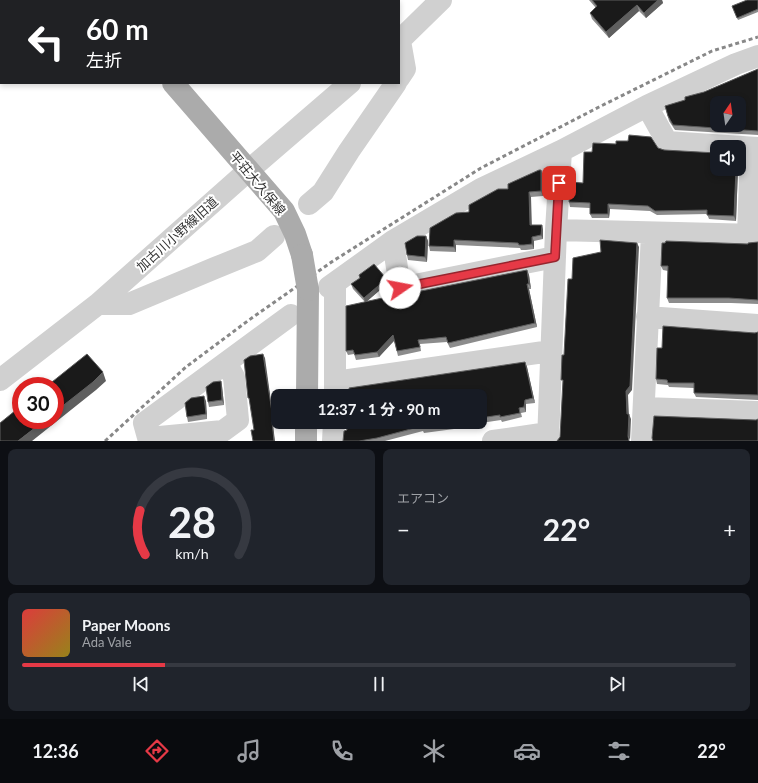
<!DOCTYPE html>
<html lang="ja">
<meta charset="utf-8">
<style>
:root{--surface:#171b24;--page:#20242c;--text:#f1f3f6;--muted:#9ea1a6;--line:#363941;--accent:#e63946}
body{margin:0;font-family:Lato,"Noto Sans JP",sans-serif;background:var(--page);color:var(--text);height:100vh;display:flex;flex-direction:column;font-size:15px;white-space:nowrap}
*{box-sizing:border-box;margin:0}
p{font-size:13px;color:var(--muted)}
.icon{flex:none;width:22px;height:22px;fill:none;stroke:currentColor;stroke-width:2;stroke-linecap:round;stroke-linejoin:round}
.map{position:relative;height:441px;overflow:hidden}
.details{display:flex;flex-direction:column;gap:8px;padding:8px;background:#0d0f14;flex:1}
.details>*{flex:none}
.banner{position:absolute;left:0px;top:0px;width:400px;height:84px;box-shadow:0 2px 6px #0003;background:#202124;color:#fff;overflow:hidden}
.needle{width:26px;rotate:13deg}
.buttons{position:absolute;left:710px;top:96px;display:grid;gap:8px}
.buttons a{display:grid;place-items:center;width:36px;height:36px;border-radius:8px;background:var(--surface);box-shadow:0 2px 6px #0003;font-size:20px}
.speed{position:absolute;left:12px;top:377px;display:flex;gap:8px;font-size:20px;font-weight:700;text-align:center}
.speed>*{display:grid;place-content:center;width:52px;height:52px;border-radius:50%;background:var(--surface);box-shadow:0 2px 6px #0003;line-height:1}
.speed .limit{border:6px solid #d22;background:#fff;color:#111}
.pin{position:absolute;display:grid;place-items:center;width:34px;height:34px;color:#fff;margin:-17px;border-radius:8px;box-shadow:0 2px 6px #0006}
.me{position:absolute;width:44px;margin:-22px;rotate:78deg;stroke-linejoin:round;filter:drop-shadow(0 0 3px #0008)}
.turn{display:flex;align-items:center;gap:14px;height:84px;padding:0 20px;font-size:18px}
.turn .icon{width:52px;height:52px;stroke-width:2.5}
.turn b{display:block;font-size:28px;line-height:34px}
.big{font-size:30px;font-weight:700;line-height:1.1}
.details .card{flex:1;display:flex;flex-direction:column;justify-content:center;gap:6px;min-width:0;padding:0 14px;border-radius:8px;background:var(--page)}
.details .dial{align-items:center;gap:0}
.dial svg{height:104px;overflow:visible;fill:none;stroke:var(--line);stroke-width:7;stroke-linecap:round;text-anchor:middle}
.dial text{fill:var(--text);stroke:none}
.song{display:flex;align-items:center;gap:12px}
.cover{width:48px;height:48px;border-radius:6px;background:linear-gradient(135deg,hsl(0 70% 55%),hsl(50 70% 35%))}
.played{height:4px;border-radius:2px;background:linear-gradient(90deg,var(--accent) 20%,var(--line) 20%)}
.keys{display:flex;justify-content:space-around;direction:ltr}
.heat{display:flex;justify-content:space-between;align-items:center;font-size:22px;direction:ltr}
.details .tiles{flex:1;display:grid;gap:8px;grid-template-columns:1fr 1fr}
.card:last-child{grid-column:span 2}
.trip{position:absolute;left:271px;top:389px;width:216px;height:40px;border-radius:8px;background:var(--surface);box-shadow:0 2px 6px #0003;font-weight:700;line-height:40px;text-align:center}
.menu{display:flex;height:64px;justify-content:space-around;align-items:center;background:#090b0e;color:var(--muted)}
.menu .icon{width:28px;height:28px}
.menu .active{color:var(--accent)}
.menu b{font-size:18px;color:var(--text)}
.map>svg:first-child{display:block}
.lines{fill:none;stroke-linecap:round;stroke-linejoin:round}
.minor{stroke:#d0d0d0;stroke-width:22}
.major{stroke:#ababab;stroke-width:22}
.rail{stroke:#888;stroke-width:3;stroke-dasharray:4 3;stroke-linecap:butt}
.major-bridge{stroke:#ababab;stroke-width:22}
.wall{fill:#8c8c8c}
.shaded-wall{fill:#5f5f5f}
.building{fill:#1a1a1a;stroke:#5f5f5f;fill-rule:evenodd}
.route-casing{stroke:#96252e;stroke-width:10}
.route{stroke:#e63946;stroke-width:7}
.labels{text-anchor:middle;stroke-width:4;stroke-linejoin:round;paint-order:stroke}
.street-label{font-size:13px;fill:#333;stroke:#fff}
</style>
<div class="map">
<svg width="758" height="441" viewBox="0 0 758 441">
<rect width="100%" height="100%" fill="#fff"/>
<g class="lines">
<path class="minor" d="M399,41L441,0
M399,78L405,69L400,41
M647,106L667,142L758,148
M309,204L323,192L349,151L396,83
M556,230L758,235
M748,235L751,148
M393,241L400,288L555,257
M329,287L393,241L481,189L561,151L647,106L736,64L758,56
M98,304H129L215,268L257,251L274,236
M647,317L758,325
M0,380L98,304L249,170L350,83
M335,382L551,351
M335,395V283
M644,408L758,412
M149,438L223,431L238,420L234,377L226,363
M149,441L144,423L291,315
M333,441L334,422
M493,441L548,433
M548,441L556,230L561,151
M642,441L652,233"/>
<path class="major" d="M101,0L102,1
M173,83L284,211L295,234L302,255
M307,396L308,290
M306,441V422"/>
<path class="rail" d="M105,441L186,367L249,320L333,261L481,168L599,107L712,51L758,37"/>
<path class="major-bridge" d="M302,255L308,290"/>
</g>
<path class="wall" d="M589,0H662L663,3L646,18L639,11L609,38L592,19L590,13L596,8Z
M758,0V12L738,20L732,6Z
M758,69V135L675,130L669,121L665,106L685,100Z
M658,148L738,169L736,221L709,219L707,214L657,215L650,211L610,209L609,218H592L590,214V208L570,207L569,202L583,183Z
M541,170L543,174V196L531,197V225H542L543,230V239L534,241V249L526,250H521L520,248L456,245V252L430,251L429,246L469,212Z
M426,236L428,241L427,262L408,260L407,255Z
M758,242V304L731,303H669L667,298L668,271L663,270L661,266L748,244Z
M527,270L529,275L531,289H529L537,327L450,348L447,342L420,344L421,351L398,356L394,340L379,357L356,360L354,354L348,355L346,351L365,302L353,289L351,284L360,278L359,275L385,277L386,282L387,284L367,301L401,298Z
M758,332V400L696,397L694,393V388L669,387L668,385L657,384L656,379L662,348Z
M525,362L527,367L535,403L526,404V412L521,413L522,417L502,422L501,420L454,427V429L424,433L423,431L385,441H343L347,430L346,422H480V396Z
M221,381L222,386L224,405L209,407L208,402Z
M206,401L207,419L188,422L187,417Z"/>
<path class="shaded-wall" d="M658,0H662L663,3L646,18L644,13Z
M637,5L639,11L609,38L606,32Z
M736,169H738L736,221L734,216Z
M541,170L543,174V196L541,191Z
M529,192L531,197L532,229L530,225Z
M608,204L610,209L609,218L608,214Z
M542,225L543,230V239L541,235Z
M426,236L428,241L427,262L425,257Z
M532,237L534,241V249L532,244Z
M454,240L456,245V252L454,247Z
M637,243L639,247L632,390L628,395L629,417V414L631,419L630,440L628,436L626,391Z
M527,270L529,275L531,289L529,284Z
M385,277L387,284L365,303L364,298Z
M527,284L529,289L537,327L535,323Z
M393,335L395,340L379,357L377,352Z
M263,354L265,358L273,416V425L275,441H274Z
M525,362L527,367L535,403L533,398Z
M103,372L106,381L96,390L32,441H18L45,420H55V412Z
M221,381L222,386L224,405L222,400Z
M204,396L206,401L207,419L206,414Z
M525,400L526,404V412L524,407Z"/>
<path class="building" d="M592,0H658L644,13L637,5L606,32L590,13L597,6Z
M747,0H758V9L737,18L732,6Z
M758,69V131L673,125L668,116L665,106L685,100V97L704,92ZM717,103H739V125H717Z
M629,135L651,137L658,148L664,150L717,153V169H736L734,216L707,215V210L655,211L648,206L608,204V214H590V203L569,202L570,182L583,183L584,152H592L593,143L616,144V141H628Z
M539,170H541V191L529,192L530,225H542L541,235L532,237V244L524,245H519L518,243L454,240V247L429,246L430,228L456,213L469,212V205L498,189H508V184Z
M417,236H426L425,257L407,255L405,243Z
M600,240L637,243L630,386L626,391L627,414H629L628,436L629,441H557L560,437L563,380H561L562,355H564L568,279H572L573,258L601,252Z
M666,241L748,244V243L758,242V300L729,298H667L668,266H661L662,243H665Z
M374,264L385,277V280L364,298L351,284L360,278L359,275Z
M527,270L529,284H527L535,323L448,343L446,337L418,340L420,347L397,351L393,335L377,352L355,355L353,350L346,351V306L396,295L400,296L401,298V295Z
M663,326L755,333L758,332V395L694,393V383H668L667,380L656,379L657,348H662Z
M87,354L103,372L93,382L55,412V386H47Z
M263,354L272,412V421L274,441H253L251,430H254L249,398H248L244,360L250,356Z
M525,362L533,398L525,400L524,407L519,408L520,413L500,417V415L480,418V396H350L349,388Z
M221,381L222,400L208,402L206,387L213,382Z
M204,396L206,414L187,417L185,403L191,398Z
M21,406V420H45L18,441H0V423Z
M654,416L756,420L758,419V441H653L652,438Z
M346,422H456L452,423L453,425L422,428V426L377,438L359,441H343L344,431L347,430Z"/>
<g class="lines">
<defs>
<path id="route" d="M400,288L555,257L559,183"/>
</defs>
<use href="#route" class="route-casing"/>
<use href="#route" class="route"/>
</g>
<g class="labels">
<g class="street-label">
<text transform="translate(258 183) rotate(50)" y="5">平荘大久保線</text>
<text transform="translate(177 234) rotate(-42)" y="5">加古川小野線旧道</text>
</g>
</g>
</svg>
<div class="buttons">
<a><svg class="needle" viewBox="-14 -14 28 28"><path d="M0-13l5 13h-10z" fill="#e53935"/><path d="M0 13l5-13h-10z" fill="#9ea1a6"/></svg></a>
<a><svg class="icon" aria-label="sound" viewBox="0 0 24 24"><path d="M4 9h4l5-4v14l-5-4H4zM17 9q2 3 0 6"/></svg></a>
</div>
<div class="speed"><div class="limit">30</div></div>
<div class="pin" style="left:559px;top:183px;background:#d93025"><svg class="icon" aria-label="arrive" viewBox="0 0 24 24"><path d="M6 21V4h12l-3 4 3 4H6"/></svg></div>
<svg class="me" style="left:400px;top:288px" viewBox="-20 -20 40 40"><circle r="19" fill="#fff"/><path d="M0-13L10 11 0 6-10 11z" fill="#e63946"/></svg>
<div class="trip">12:37 · 1 分 · 90 m</div>
<div class="banner">
<div class="turn"><svg class="icon" aria-label="left" viewBox="0 0 24 24"><path d="M17 20v-9H6M10 6l-5 5 5 5"/></svg><div><b>60 m</b>左折</div></div>
</div>
</div>
<section class="details">
<div class="tiles">
<div class="card dial"><svg viewBox="0 0 100 80">
<path d="M14 69A42 42 0 1 1 86 69"/>
<path d="M14 69A42 42 0 0 1 10 35" stroke="#e63946"/>
<text x="50" y="56" font-size="32" font-weight="700">28</text>
<text x="50" y="72" font-size="11">km/h</text>
</svg></div>
<div class="card"><p>エアコン</p>
<div class="heat"><a>−</a><b class="big">22°</b><a>+</a></div>
</div>
<div class="card">
<div class="song"><i class="cover"></i><div><b>Paper Moons</b><p>Ada Vale</p></div></div>
<div class="played"></div>
<div class="keys"><svg class="icon" aria-label="previous" viewBox="0 0 24 24"><path d="M18 5L8 12l10 7zM5 5v14"/></svg><svg class="icon" aria-label="pause" viewBox="0 0 24 24"><path d="M8 5v14M16 5v14"/></svg><svg class="icon" aria-label="next" viewBox="0 0 24 24"><path d="M6 5l10 7-10 7zM19 5v14"/></svg></div>
</div>
</div>
</section>
<nav class="menu">
<b>12:36</b>
<svg class="icon active" aria-label="directions" viewBox="0 0 24 24"><path d="M12 3l9 9-9 9-9-9zM9 14v-3h6M13 9l2 2-2 2"/></svg>
<svg class="icon" aria-label="music" viewBox="0 0 24 24"><path d="M9 18V5l10-2v13"/><circle cx="6" cy="18" r="3"/><circle cx="16" cy="16" r="3"/></svg>
<svg class="icon" aria-label="phone" viewBox="0 0 24 24"><path d="M5 4h4l2 5-3 2q2 4 5 5l2-3 5 2v4C11 20 4 13 5 4z"/></svg>
<svg class="icon" aria-label="climate" viewBox="0 0 24 24"><path d="M12 3v18M4 7l16 10M4 17L20 7"/></svg>
<svg class="icon" aria-label="car" viewBox="0 0 24 24"><path d="M5 17H2v-5l4-1 3-4h7l3 4 3 1v5h-3M9 17h6M6 11h13"/><circle cx="7" cy="17" r="2"/><circle cx="17" cy="17" r="2"/></svg>
<svg class="icon" aria-label="filters" viewBox="0 0 24 24"><path d="M4 7h16M4 17h16"/><circle cx="9" cy="7" r="2"/><circle cx="15" cy="17" r="2"/></svg>
<b>22°</b>
</nav>
